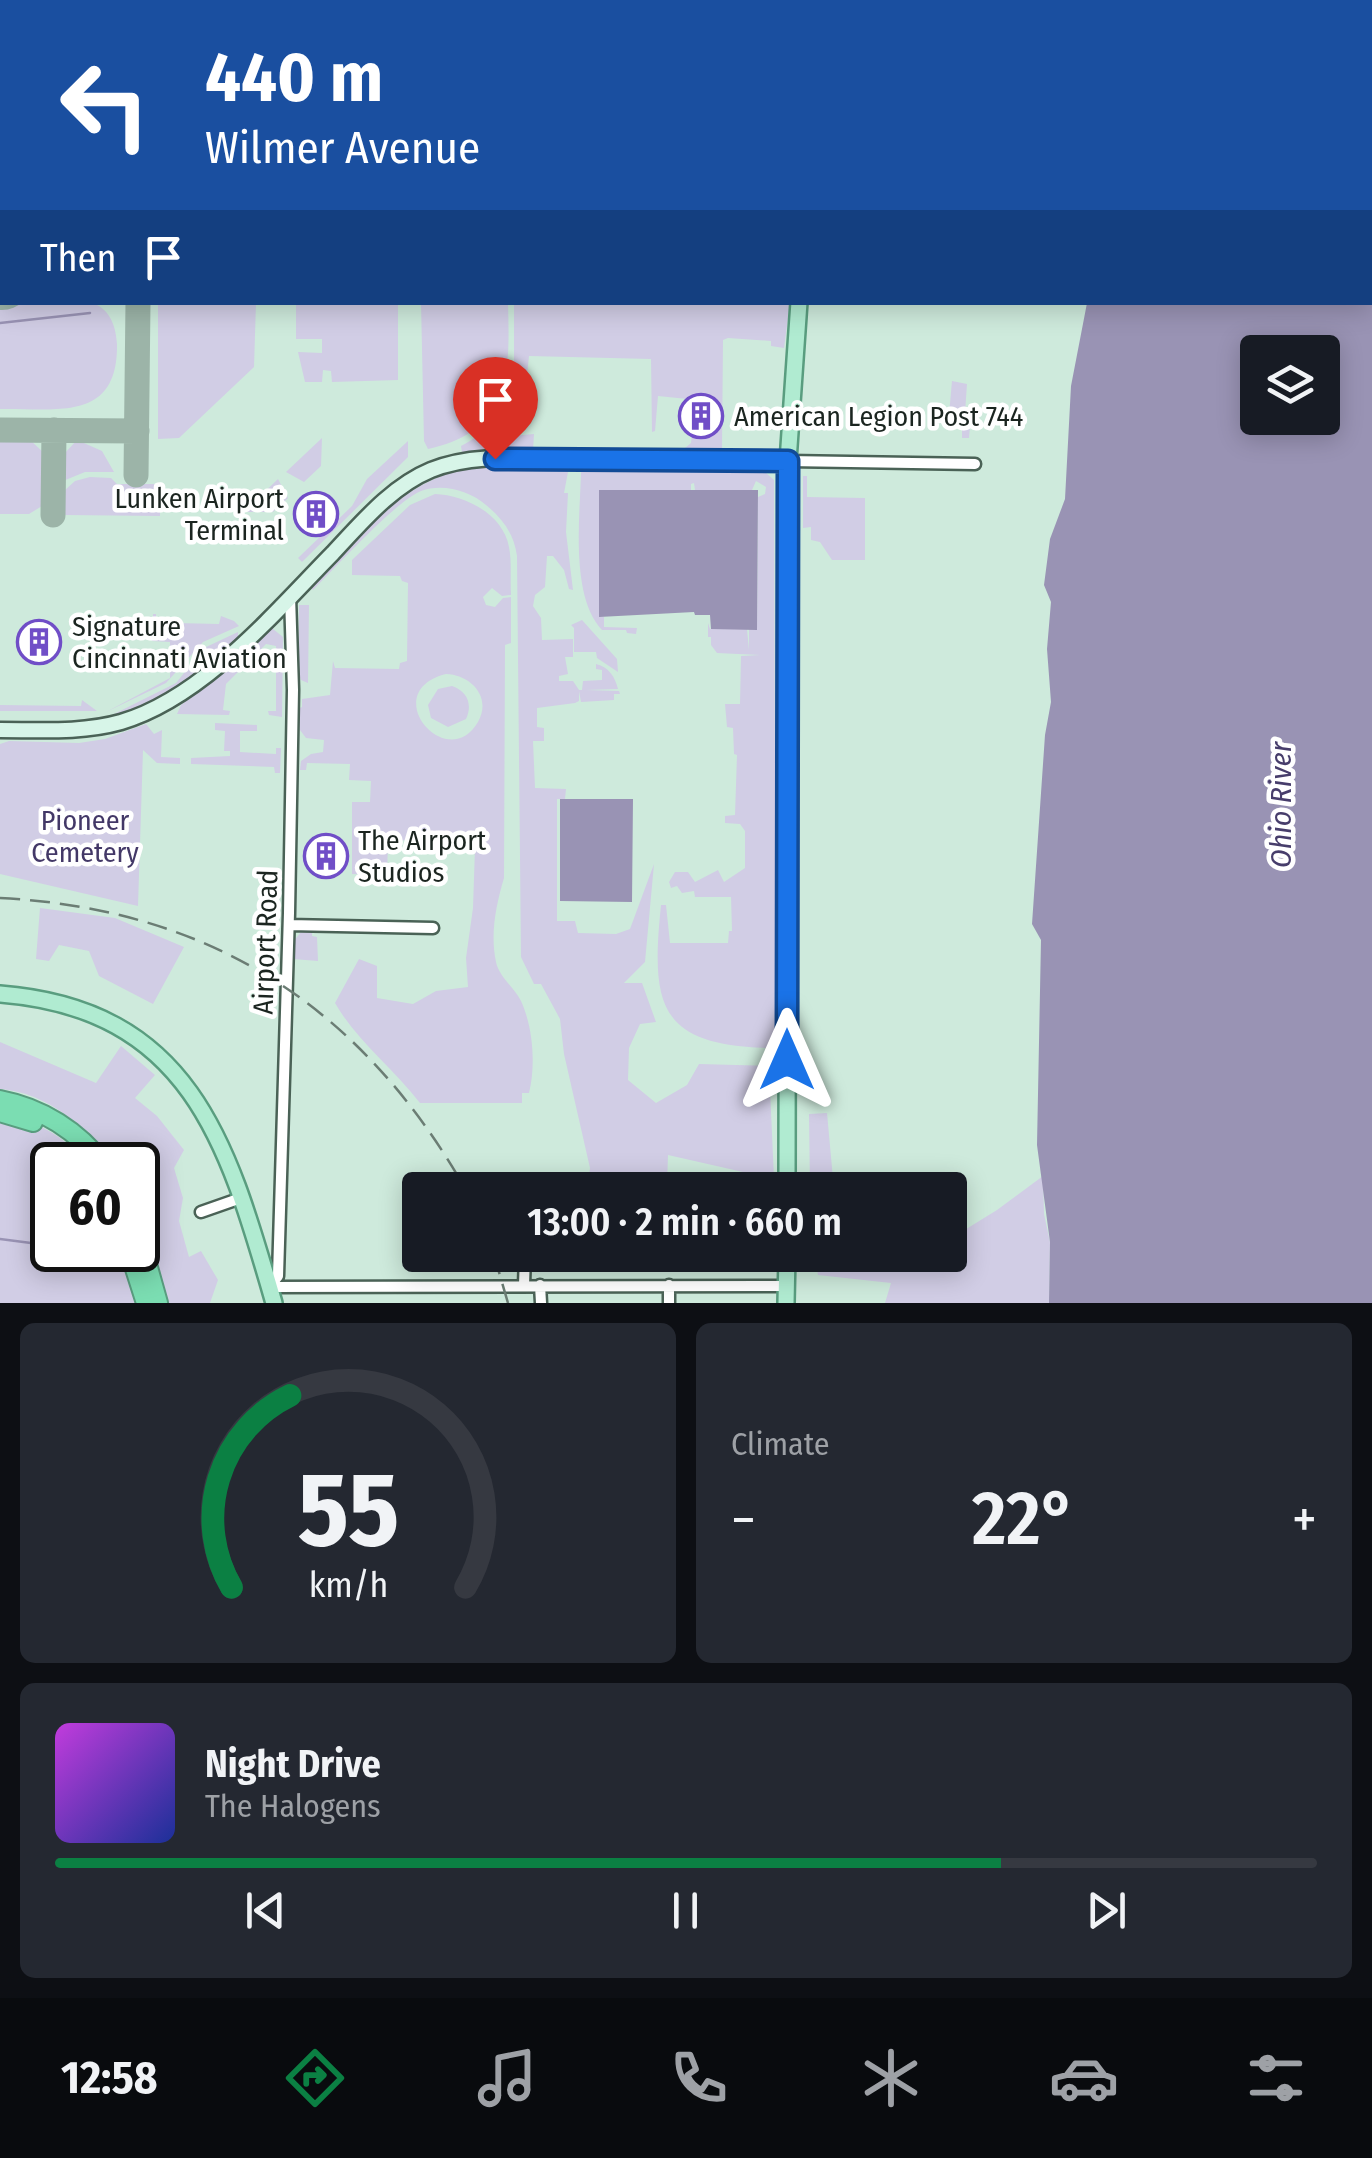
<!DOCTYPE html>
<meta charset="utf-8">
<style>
:root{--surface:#171b24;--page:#242831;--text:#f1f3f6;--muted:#9ea1a6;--line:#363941;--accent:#0b8043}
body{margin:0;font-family:"Fira Sans Condensed",sans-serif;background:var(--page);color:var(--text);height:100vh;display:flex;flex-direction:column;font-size:38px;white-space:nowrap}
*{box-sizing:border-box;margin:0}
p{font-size:32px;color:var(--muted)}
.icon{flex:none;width:55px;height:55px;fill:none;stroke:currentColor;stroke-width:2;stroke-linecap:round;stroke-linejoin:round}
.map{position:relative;height:1303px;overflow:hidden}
.drawer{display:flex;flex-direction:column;gap:20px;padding:20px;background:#0d0f14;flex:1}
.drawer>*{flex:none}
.banner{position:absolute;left:0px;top:0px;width:1372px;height:305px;box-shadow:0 5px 25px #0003;background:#1a4fa0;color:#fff;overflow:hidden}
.tools{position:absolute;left:1240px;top:335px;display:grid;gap:20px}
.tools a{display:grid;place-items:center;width:100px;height:100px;border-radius:10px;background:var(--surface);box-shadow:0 5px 25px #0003;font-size:50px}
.speed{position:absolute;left:30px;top:1142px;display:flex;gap:20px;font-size:50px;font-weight:700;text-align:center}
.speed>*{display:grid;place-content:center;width:130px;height:130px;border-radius:50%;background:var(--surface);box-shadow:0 5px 25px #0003;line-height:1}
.speed .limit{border:5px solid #111;border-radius:15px;background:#fff;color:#111}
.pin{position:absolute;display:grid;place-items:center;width:85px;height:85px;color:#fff;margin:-102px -42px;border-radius:50% 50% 50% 0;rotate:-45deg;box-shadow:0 0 10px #0007}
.pin .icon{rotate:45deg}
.me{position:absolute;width:110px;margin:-55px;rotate:0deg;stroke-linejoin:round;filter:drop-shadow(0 0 8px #0008)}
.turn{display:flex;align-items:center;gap:35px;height:210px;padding:0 40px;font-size:45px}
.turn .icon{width:130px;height:130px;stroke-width:2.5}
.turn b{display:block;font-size:70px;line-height:85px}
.then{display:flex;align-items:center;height:95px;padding:0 40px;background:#0003;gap:20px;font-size:38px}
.big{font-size:75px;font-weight:600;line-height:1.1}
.drawer .widget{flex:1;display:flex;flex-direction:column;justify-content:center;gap:15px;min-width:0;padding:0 35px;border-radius:15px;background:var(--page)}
.drawer .dial{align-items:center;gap:0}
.dial svg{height:260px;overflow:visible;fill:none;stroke:var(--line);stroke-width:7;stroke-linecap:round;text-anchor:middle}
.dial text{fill:var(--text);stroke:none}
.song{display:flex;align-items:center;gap:30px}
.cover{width:120px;height:120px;border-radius:15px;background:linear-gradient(135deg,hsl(290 70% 55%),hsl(230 70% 35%))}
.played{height:10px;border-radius:5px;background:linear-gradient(90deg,var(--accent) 75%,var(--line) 75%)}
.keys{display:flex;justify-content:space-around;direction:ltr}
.heat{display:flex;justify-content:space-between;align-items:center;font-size:55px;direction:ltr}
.drawer .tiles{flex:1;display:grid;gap:20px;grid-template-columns:1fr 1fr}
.widget:last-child{grid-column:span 2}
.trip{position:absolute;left:402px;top:1172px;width:565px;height:100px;border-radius:10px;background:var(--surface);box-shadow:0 5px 25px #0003;font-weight:600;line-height:100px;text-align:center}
.menu{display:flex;height:160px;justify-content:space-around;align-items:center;background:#090b0e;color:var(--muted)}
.menu .icon{width:70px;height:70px}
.menu .on{color:var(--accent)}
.menu b{font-size:45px;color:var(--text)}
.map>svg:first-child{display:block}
.green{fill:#d1cde5;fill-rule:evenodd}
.water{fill:#9993b4;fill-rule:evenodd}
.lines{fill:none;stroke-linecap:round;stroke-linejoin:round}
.stream{stroke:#9993b4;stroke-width:2.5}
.taxiway{stroke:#9cb4a8;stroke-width:25}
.runway{stroke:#9cb4a8;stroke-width:60}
.street-casing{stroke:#4a6256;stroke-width:15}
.secondary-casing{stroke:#4a6256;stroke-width:19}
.primary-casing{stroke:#599d7f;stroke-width:20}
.highway-casing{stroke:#599d7f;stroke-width:22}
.street{stroke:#fff;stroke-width:10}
.secondary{stroke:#d7f5e8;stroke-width:14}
.primary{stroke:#b0ebd1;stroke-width:15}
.highway{stroke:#7bddb2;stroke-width:18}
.rail{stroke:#6b7d74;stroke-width:2.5;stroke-dasharray:20 10;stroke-linecap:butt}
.route-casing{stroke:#114b97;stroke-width:25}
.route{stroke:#1a73e8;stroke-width:18}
.labels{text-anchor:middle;stroke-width:9;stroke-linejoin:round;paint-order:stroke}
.poi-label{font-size:28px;fill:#1b2520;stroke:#fff;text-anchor:start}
.park-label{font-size:28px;fill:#433867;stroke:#fff}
.street-label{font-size:28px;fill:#1b2520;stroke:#fff}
.water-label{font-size:30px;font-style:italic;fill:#473d6b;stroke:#fff}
</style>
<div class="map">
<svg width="1372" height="1303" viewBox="0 0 1372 1303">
<rect width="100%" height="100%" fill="#ceeadc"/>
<path class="green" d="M0,0H120L2,2L0,260Z
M0,300C24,309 74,293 97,305C112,313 116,329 117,344C118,422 58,408 0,409Z
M158,303H256L254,367L179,438L158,439Z
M296,303H398V380L332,382L331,371L323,370L322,382H305L298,352L322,353V339H296Z
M421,303H508C510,374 511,431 428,449L424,441Z
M514,303V302L790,303L784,348L771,346V341L728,338L723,340L722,449H706L705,452H685V448L691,443L692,434L707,436V401L658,396L655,431L652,432L651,359L529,356L521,430L511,429L509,422L517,373L514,367Z
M952,381L967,384L965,413L971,414L969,438H962V427L948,426Z
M506,390H509L504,429L511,436L534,434L533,450L462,452L461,446C487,433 496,415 506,390Z
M322,438L321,466L304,482L286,472Z
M29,439L44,453L42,506L29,514H0V440Z
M77,440L102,451L114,472H85L63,481L64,454Z
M408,441V457L302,562L298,558L352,506L367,479Z
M499,464L568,472L564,493H568L566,532L573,590L569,589L564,570L553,556H547L545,587L535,595L533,606L541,618L542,640L573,639V657H565L568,674L559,676V681H573L579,690H582L583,681L602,680V670L596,669V664C609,667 615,677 618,689L586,690L619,691L620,694H614V700L581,702L579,691V701L575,703L537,708V727L544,728V741H533L535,788L566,789L565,799H557V921H575L578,933L616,934L630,929L654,864L645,962L624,983H642L656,1022L640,1024L629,1048L628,1080L656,1103L687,1085L699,1064L769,1066L774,1179L668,1155L667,1186L624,1181L618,1190H587L590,1168L564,1054L560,1019L541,984H534L521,957L517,556C514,534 503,519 486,505C469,490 442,483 421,491C397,500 334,569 313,590L309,586C367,528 410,468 499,464Z
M581,472H765L774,480L776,1046L771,1048C657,1046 651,1004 661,905H666L670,943H728L729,931H732L731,897H695L694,891L682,893L677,886L671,888L669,882L675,872H688L695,882L718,870L724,882L745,868V831L740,824L725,823V816L735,815L737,755L734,754L733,728L727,727L725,704H740L741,656L760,655L717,653L711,645V637H708V623L710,629H747L749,650V629H757L758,497L765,494L766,487L756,481L752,490H695L694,483L691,484V490H599V616L604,617V627L637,628L636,634L627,633L626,630H602C570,596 580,517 581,472Z
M803,476H807V497L865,498V560H832L820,542L811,540V527L803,528Z
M90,477L111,478L117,484H160V516L64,515V491L75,481Z
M278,479L288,498L273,512H244Z
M435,494C465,495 503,514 509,547C512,562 510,579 511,595L502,596L492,588L483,597L486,605L495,607L503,598L511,597V643L505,645L504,878C496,905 490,934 496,962C499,977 515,988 521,1001C533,1027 536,1065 529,1093H522V1103H420C393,1068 356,1040 335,1003L359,959L377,966V998L413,1004L436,991L468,987L466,958L473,908L475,848L465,834L388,842L387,875L352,874V802H370L371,781L349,780L350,764L307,763L306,770H300L301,761L311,754L323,752L324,740L306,738L300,730L297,709L302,707V699L330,695L333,661L335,668L399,669L400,663L407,661L408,583L402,581L400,576L352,575V560L410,505ZM446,674C471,675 492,697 478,722C447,775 376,692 446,674Z
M299,605H309L308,683L301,680L298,673Z
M153,614H156V635H175L176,623L219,624L221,616L234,621L239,626L203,642L166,683L106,712L170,678V642L152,641Z
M582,620L617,659L618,672L597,658L596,652H574V628L571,625Z
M274,625L273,629L283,637L282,717L269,715L268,711H276V646L266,644L226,684L223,710L230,711L229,715L177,714L181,705L222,673Z
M238,632V638C208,666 150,718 110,716L176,683L204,648Z
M452,686C467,691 473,704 466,719L448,727L431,718L428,705L438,689Z
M82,700L97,711H0V705L81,706Z
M215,723L257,725V731H240V752L276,754V748H281L280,773H275L274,767L191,764V758L230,756V751H224L225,731L215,730Z
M146,724L154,734L162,730L161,757L180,758V764L157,763L143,750L138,906L0,874V744L9,741L79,743L105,739Z
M40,908L115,918L184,947L153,1004L99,976L89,951L59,945L49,961L36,959Z
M301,932H312V936L317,937L318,961L293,959V942Z
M0,1042L96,1083L121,1046L155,1075L135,1098L157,1116L184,1150L174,1168L183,1198L179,1221L189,1257L201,1251L218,1280L210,1303H167L138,1202V1165H115C89,1129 47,1092 0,1089Z
M0,1112C36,1121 65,1136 89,1165H52V1250H129L146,1303H0Z
M827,1113L834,1190H810L809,1114Z
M1043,1176L1044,1214L1050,1242L1049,1303H885L891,1283L818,1275L814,1255H950V1239L997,1210Z"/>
<path class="water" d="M1152,0H1372V1303H1049L1050,1242L1037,1145L1041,940L1032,924L1045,735L1051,702L1047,649L1051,602L1044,585L1050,539L1065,499L1071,386L1087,303L1370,302V2H1151ZM1258,352H1322V418H1258Z
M599,490H758L757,630L711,629L710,615H695L694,612L599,617Z
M560,799H633L632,902L560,901Z"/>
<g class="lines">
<path class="stream" d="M0,323L90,313
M0,1239L31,1243L52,1239"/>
<path class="taxiway" d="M140,2L141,0
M0,430L137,431
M136,475L138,302
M53,515L54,430"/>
<path class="runway" d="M0,280H2"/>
<defs>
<path id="street" d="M788,461L975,464
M289,925L433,928
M528,1190V1182
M201,1212L241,1198
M524,1285L525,1255
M540,1285L541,1303
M269,1287L278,1276L289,913L293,690L290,596
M270,1287L786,1286
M669,1303V1285"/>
<path id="secondary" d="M0,730C41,730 82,733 121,722C203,698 275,612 333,553C362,522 392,486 431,470C475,452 528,459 575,459C645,460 717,463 788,461"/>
<path id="primary" d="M834,2V0
M0,994C191,1009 228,1144 274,1303
M787,1190L788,461L799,302
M786,1303L787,1255"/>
<path id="highway" d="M0,1100C42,1108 78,1131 104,1165
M0,1112L33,1122
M138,1232L158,1303
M129,1250L146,1303"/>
</defs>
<use href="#street" class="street-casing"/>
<use href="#secondary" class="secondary-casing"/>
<use href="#primary" class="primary-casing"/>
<use href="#highway" class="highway-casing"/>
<use href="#street" class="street"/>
<use href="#secondary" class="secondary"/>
<use href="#primary" class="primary"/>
<use href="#highway" class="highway"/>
<path class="rail" d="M0,898C211,909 362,1007 466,1190
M494,1255L508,1303"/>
</g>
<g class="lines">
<defs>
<path id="route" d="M495,459L788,461L787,1060"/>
</defs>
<use href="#route" class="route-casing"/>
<use href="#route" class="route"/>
</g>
<defs>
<symbol id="building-ring" viewBox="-11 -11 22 22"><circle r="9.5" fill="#fff" stroke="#704ec7" stroke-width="1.5"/><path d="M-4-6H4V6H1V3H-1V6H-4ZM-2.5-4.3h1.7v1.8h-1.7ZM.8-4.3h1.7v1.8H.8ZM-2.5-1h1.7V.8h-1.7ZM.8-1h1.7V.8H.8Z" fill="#704ec7"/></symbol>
</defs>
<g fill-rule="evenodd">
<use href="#building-ring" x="676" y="391" width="50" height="50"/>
<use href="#building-ring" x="291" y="489" width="50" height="50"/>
<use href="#building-ring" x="14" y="617" width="50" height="50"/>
<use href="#building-ring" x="301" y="831" width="50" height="50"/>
</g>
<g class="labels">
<g class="poi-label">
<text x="734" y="426">American Legion Post 744</text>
<text x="284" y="508" text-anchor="end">Lunken Airport<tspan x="284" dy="32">Terminal</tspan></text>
<text x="72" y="636">Signature<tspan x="72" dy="32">Cincinnati Aviation</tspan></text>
<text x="358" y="850">The Airport<tspan x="358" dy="32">Studios</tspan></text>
</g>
<g class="park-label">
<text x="85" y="830">Pioneer<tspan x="85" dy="32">Cemetery</tspan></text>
</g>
<g class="street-label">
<text transform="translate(265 942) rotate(-88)" y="10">Airport Road</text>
</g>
<g class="water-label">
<text transform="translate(1281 805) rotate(-90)" y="10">Ohio River</text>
</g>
</g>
</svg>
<div class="tools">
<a><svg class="icon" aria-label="layers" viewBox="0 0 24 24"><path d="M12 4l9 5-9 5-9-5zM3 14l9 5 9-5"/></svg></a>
</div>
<div class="speed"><div class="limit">60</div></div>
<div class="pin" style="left:495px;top:459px;background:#d93025"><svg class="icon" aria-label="arrive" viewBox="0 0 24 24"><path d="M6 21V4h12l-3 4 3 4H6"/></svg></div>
<svg class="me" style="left:787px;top:1060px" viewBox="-20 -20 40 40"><path d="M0-17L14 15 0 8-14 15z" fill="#1a73e8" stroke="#fff" stroke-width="4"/></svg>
<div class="trip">13:00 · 2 min · 660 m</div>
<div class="banner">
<div class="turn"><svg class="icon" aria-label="left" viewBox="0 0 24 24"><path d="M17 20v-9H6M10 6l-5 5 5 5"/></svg><div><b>440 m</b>Wilmer Avenue</div></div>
<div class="then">Then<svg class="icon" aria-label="arrive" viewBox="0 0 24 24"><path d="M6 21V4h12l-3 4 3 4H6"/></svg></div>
</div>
</div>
<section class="drawer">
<div class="tiles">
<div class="widget dial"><svg viewBox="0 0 100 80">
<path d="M14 69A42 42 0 1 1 86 69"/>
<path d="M14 69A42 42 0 0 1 32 10" stroke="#0b8043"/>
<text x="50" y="56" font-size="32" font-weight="700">55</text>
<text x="50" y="72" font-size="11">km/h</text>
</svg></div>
<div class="widget"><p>Climate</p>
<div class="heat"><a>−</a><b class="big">22°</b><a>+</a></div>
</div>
<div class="widget">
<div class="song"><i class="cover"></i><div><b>Night Drive</b><p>The Halogens</p></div></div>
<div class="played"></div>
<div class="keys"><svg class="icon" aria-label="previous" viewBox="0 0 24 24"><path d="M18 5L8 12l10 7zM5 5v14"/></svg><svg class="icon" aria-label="pause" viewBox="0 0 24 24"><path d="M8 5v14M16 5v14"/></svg><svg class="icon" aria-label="next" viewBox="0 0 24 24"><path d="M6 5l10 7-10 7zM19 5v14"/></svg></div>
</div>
</div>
</section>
<nav class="menu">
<b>12:58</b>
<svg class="icon on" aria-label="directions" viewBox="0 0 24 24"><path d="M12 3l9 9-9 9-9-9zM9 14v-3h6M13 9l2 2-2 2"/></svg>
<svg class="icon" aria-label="music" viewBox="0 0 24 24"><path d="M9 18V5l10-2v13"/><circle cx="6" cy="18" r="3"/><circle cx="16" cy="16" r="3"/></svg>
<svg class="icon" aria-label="phone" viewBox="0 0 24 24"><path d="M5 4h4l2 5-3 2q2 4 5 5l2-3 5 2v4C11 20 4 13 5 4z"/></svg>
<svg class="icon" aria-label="climate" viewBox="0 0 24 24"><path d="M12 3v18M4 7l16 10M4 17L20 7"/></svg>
<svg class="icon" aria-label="car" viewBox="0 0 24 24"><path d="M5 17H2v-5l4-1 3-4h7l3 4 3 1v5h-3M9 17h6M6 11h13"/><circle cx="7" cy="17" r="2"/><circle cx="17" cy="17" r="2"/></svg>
<svg class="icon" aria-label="filters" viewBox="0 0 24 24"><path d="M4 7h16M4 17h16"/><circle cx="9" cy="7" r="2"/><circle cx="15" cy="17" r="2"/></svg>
</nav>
